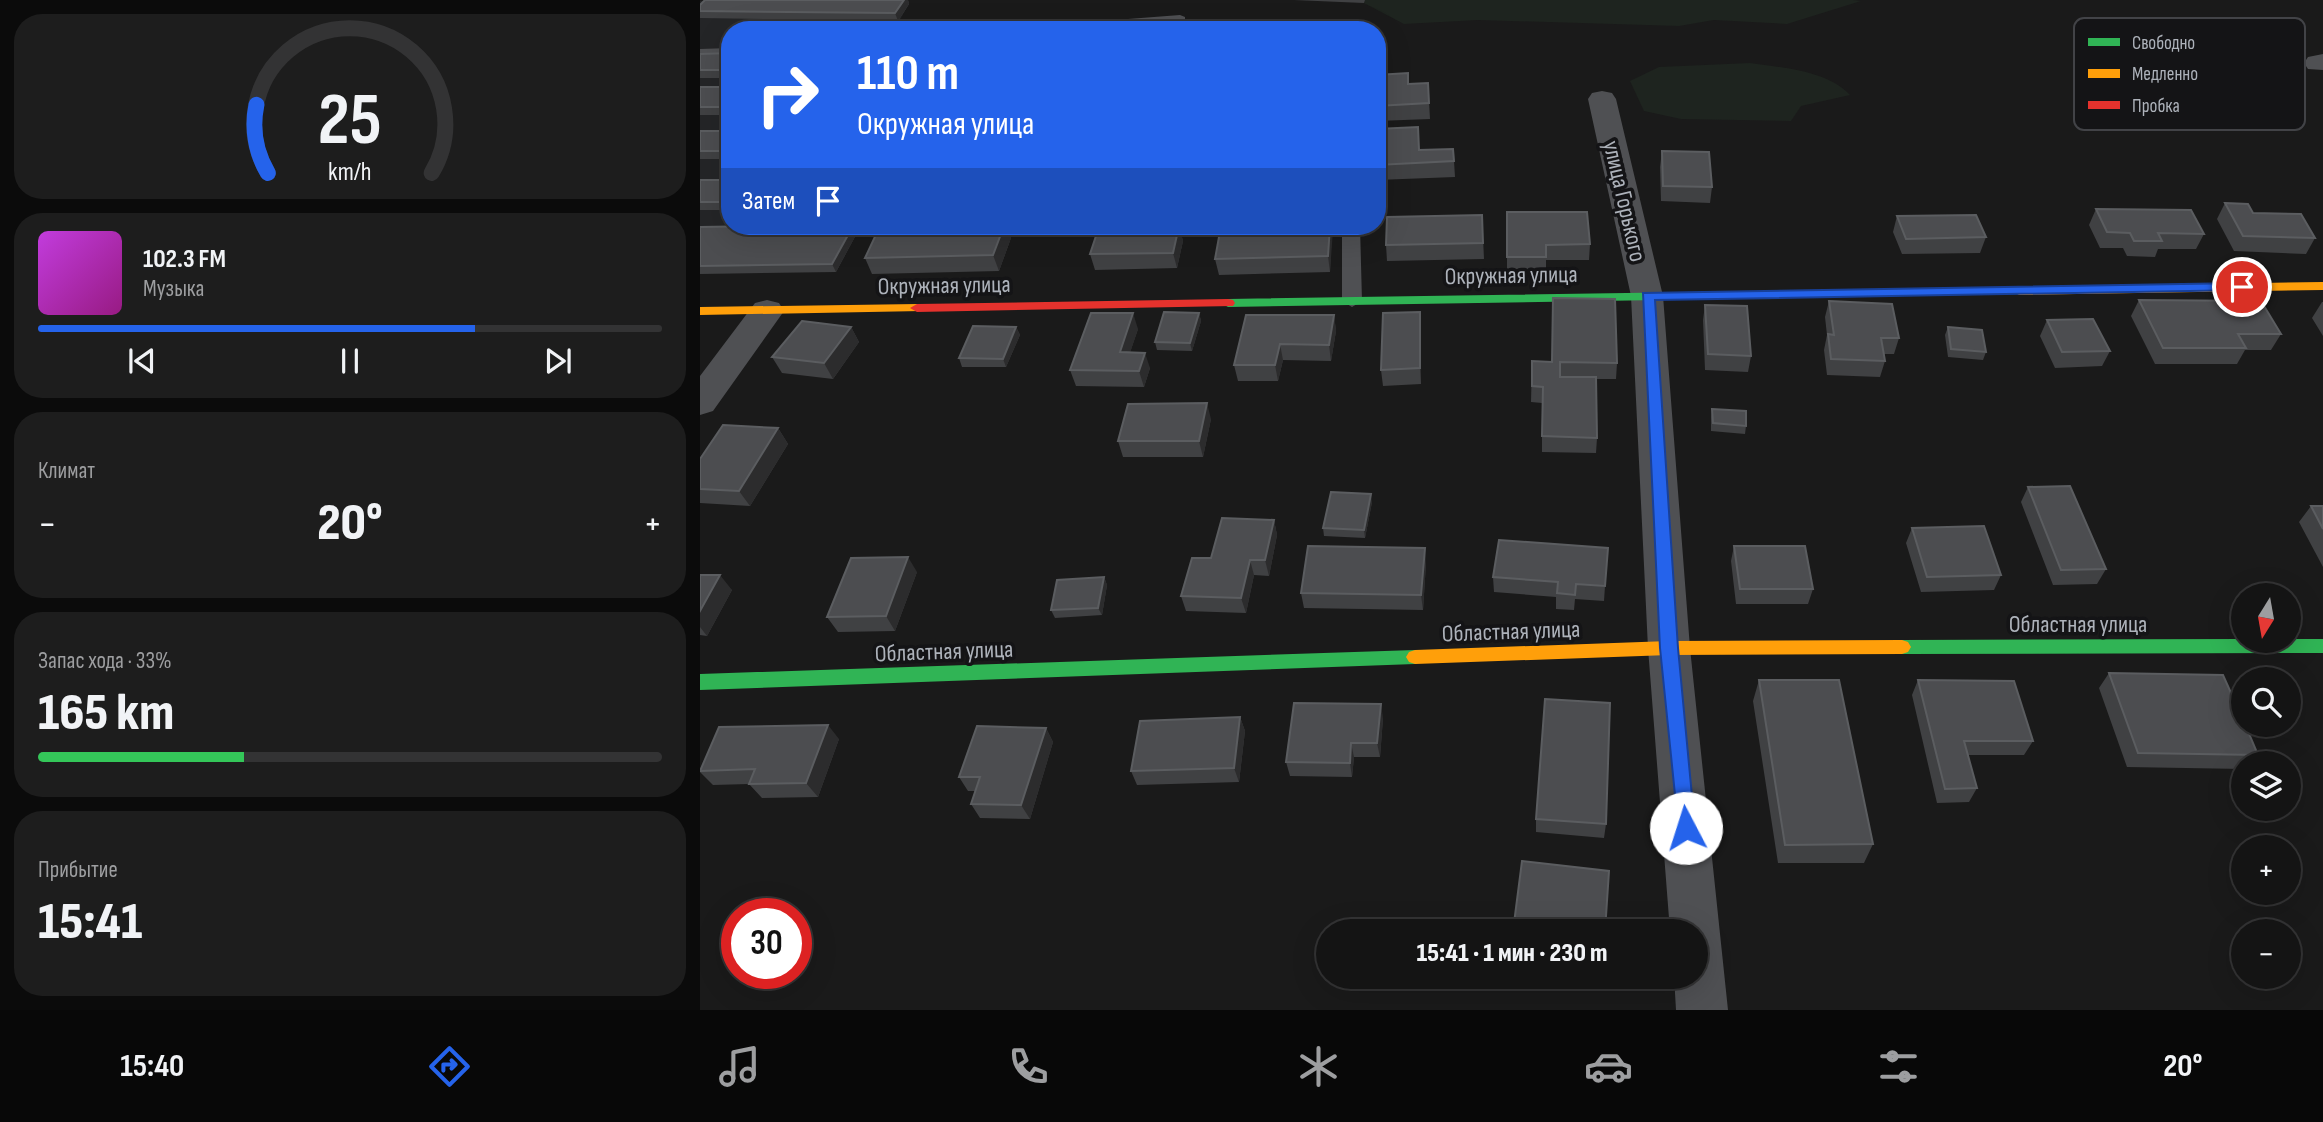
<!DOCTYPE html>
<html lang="ru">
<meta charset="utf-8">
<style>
:root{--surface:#141414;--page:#1d1d1d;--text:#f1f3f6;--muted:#9d9ea0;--line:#333334;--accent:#2563eb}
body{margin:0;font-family:"Sofia Sans Condensed",sans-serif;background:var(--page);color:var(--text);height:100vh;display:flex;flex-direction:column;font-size:26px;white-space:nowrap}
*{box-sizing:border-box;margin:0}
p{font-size:23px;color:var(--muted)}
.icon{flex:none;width:38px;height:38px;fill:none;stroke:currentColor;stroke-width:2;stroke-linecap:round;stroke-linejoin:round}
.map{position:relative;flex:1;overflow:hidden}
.sheet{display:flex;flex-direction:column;gap:14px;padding:14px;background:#0b0b0b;width:700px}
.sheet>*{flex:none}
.guide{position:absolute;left:21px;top:21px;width:665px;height:214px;border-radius:28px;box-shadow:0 7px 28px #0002,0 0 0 2px var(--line);background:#2563eb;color:#fff;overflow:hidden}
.needle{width:46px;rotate:191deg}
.buttons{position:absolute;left:1531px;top:583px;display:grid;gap:14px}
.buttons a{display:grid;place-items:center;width:70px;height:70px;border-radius:50%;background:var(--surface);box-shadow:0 7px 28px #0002,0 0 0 2px var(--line);font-size:35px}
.speed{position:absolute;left:21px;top:898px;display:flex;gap:14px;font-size:35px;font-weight:700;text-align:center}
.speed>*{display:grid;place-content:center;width:91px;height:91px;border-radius:50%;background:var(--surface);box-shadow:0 7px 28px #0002,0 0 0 2px var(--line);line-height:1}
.speed .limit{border:10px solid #d22;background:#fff;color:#111}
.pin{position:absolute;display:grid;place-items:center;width:60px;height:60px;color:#fff;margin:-30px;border:4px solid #fff;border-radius:50%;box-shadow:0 2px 7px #0007}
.me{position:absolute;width:77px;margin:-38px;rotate:355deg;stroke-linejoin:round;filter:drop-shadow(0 0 5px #0008)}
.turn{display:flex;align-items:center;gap:24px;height:147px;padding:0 21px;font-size:32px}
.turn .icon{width:91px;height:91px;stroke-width:2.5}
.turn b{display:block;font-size:49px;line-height:60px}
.then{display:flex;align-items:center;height:66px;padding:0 21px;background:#0003;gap:14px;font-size:26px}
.big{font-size:52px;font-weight:800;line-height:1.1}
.sheet .tile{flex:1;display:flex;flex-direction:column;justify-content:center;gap:10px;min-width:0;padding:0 24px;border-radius:28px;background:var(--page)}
.sheet .dial{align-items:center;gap:0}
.dial svg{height:182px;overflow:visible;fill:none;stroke:var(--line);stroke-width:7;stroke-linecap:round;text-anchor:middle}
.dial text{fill:var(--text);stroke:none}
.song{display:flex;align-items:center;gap:21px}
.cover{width:84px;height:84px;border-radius:10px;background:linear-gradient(135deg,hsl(290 70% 55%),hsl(310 70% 35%))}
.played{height:7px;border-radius:4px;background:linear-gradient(90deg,var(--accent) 70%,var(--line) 70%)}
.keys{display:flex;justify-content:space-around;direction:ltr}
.heat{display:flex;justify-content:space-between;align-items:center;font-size:38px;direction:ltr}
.charge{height:10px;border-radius:5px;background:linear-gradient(90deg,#34c759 33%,var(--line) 0)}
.trip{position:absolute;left:616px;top:919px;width:392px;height:70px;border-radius:35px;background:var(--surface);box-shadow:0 7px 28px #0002,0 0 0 2px var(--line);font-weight:800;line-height:70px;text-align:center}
.menu{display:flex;height:112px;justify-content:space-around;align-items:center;background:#080808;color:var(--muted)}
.menu .icon{width:49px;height:49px}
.menu .active{color:var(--accent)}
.menu b{font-size:32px;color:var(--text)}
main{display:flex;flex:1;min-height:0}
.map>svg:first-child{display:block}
.built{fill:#242527}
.green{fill:#1e241f}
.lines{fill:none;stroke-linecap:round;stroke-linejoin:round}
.lane{fill:#4f5053;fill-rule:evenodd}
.street{fill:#4f5053;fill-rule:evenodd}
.fast{fill:#30b455;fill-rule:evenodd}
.slow{fill:#ff9f0a;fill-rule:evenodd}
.jam{fill:#e5322d;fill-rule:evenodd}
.wall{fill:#404143}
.shaded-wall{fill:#2c2c2d}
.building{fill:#4c4d50;stroke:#5b5d60;stroke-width:2}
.route{fill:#2563eb;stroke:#184099;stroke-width:2}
.labels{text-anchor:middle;stroke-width:7;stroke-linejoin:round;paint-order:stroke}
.street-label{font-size:24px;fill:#adb2ba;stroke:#141416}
.key{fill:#141416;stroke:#424347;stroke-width:2}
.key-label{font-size:19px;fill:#adb2ba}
</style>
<main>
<section class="sheet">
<div class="tile dial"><svg viewBox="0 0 100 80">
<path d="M14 69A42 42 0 1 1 86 69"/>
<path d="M14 69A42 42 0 0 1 9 39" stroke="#2563eb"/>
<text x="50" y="56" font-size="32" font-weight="700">25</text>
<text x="50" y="72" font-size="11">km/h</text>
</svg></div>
<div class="tile">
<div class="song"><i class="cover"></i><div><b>102.3 FM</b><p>Музыка</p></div></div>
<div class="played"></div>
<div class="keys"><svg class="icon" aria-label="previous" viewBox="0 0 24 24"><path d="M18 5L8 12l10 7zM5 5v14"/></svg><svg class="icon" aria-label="pause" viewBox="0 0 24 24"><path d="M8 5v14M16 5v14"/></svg><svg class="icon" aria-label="next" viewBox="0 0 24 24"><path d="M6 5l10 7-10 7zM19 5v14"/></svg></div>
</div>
<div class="tile"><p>Климат</p>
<div class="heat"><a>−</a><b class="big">20°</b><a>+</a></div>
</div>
<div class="tile"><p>Запас хода · 33%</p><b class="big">165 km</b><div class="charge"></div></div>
<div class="tile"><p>Прибытие</p><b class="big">15:41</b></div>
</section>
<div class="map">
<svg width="1623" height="1010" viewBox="0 0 1623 1010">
<rect width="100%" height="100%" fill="#1a1a1a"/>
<path class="built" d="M0,1L209,4L194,30H30V226H165L157,233L0,274Z"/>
<path class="green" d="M665,0H1153L1161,1L1087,24L1014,20L979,26L778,20L704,24L664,3Z
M1050,63C1083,68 1126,70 1150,95L1101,106L1091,121L981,119L944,111L930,81L959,67Z"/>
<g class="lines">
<path class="lane" d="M480,15L485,17V23L412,30H343L350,25Z
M30,48V58L0,59V49Z
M642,226H660L662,301L652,307L642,301Z"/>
<path class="street" d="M1623,54V70L1608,69L1604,63L1608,57Z
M902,91L912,93L916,99L963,296L990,648L1028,1010H976L974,976H996V931H970L948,648L931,296L888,99L892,93Z
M67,300L79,303L84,311L13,411L0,415V376L55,303Z"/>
<path class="fast" d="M1319,287L1326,291L1324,294L528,307L521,303L528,299Z
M1544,639H1623V653L1202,654L1196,652L1193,647L1196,642L1202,640Z
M715,650L721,652L724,657L721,662L715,664L0,690V674Z"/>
<path class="slow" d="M1623,282V290L1319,295L1312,291L1319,287Z
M217,304L222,305L224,308L222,311L0,315V307Z
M1202,640L1208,642L1211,647L1208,652L1202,654L969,655L715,664L709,662L706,657L709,652L715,650L969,641Z"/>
<path class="jam" d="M528,299L533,300L535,303L533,306L217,312L210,308L217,304Z"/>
</g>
<path class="wall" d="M5,0H208L209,4L198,21L0,18V5Z
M594,0H665L664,3Z
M30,53V78H0V54Z
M1544,55L1602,83L1594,98L1553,97L1537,70Z
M677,75L708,84L728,83L730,119L677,121Z
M0,87H30V115H0Z
M677,129L719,150L754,161L755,177L677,180Z
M0,131H30V159H0Z
M962,151L1012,187L1010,203L961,201L960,167Z
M0,180H30V210H0Z
M1525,203L1553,213L1615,238L1606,254L1534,251L1517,219Z
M1396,209L1504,234L1496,249H1458L1455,257L1427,256L1423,248H1400L1389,225Z
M807,212L890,244L889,260H846V272H807Z
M782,215L784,259L687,261L686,245Z
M1197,216L1286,237L1280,253L1202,254L1193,232Z
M180,226H306L311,238L299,271L172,274L165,258Z
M479,226L483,241L477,268L395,270L390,254Z
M521,226H632L630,272L519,275L515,259Z
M0,227L157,233L136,272L0,274Z
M1439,300L1581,334L1571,350H1545L1537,364H1455L1431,316Z
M1129,301L1199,338L1194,354H1184L1185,361L1180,377L1127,375L1124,350L1127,335L1125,317Z
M1622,302H1623V336L1612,318Z
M1005,305L1051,356L1048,372L1005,370L1003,320Z
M720,312L721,328V384L683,386L681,370Z
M499,313L501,321L492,351L457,350L455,342Z
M634,315L636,331L631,361L583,360L578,381H538L534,365Z
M1347,320L1410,351L1402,366L1355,368L1340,336Z
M151,327L159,342L133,379L82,373L72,357Z
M316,327L320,335L306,367H262L259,358Z
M1248,327L1286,352L1283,360L1248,357L1245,335Z
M438,329L430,352L450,368L444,387L376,386L370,370Z
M832,361L917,363L916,379H896L897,438L896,453L842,452V403L831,402Z
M1012,409L1046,426L1045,434L1011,431V417Z
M511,419L503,457H423L418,441Z
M78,428L88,444L50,506L0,503V459Z
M1328,487L1406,569L1397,584L1353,585L1321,502Z
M672,502L665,538L624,536L623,528Z
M1611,506H1623V567L1599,522Z
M574,520L577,535L569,576L554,575L546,613L486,611L481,596L511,558Z
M1212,528L1301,575L1294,590L1221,592L1206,543Z
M1034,546L1113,589L1108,604H1036L1031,561Z
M726,563L723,610L604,608L601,593Z
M217,572L195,631L138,632L127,617Z
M0,575L32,590L7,636L0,635Z
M404,577L407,585L402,615L355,618L351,610Z
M793,577L905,586L904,601L875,599L874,610L856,609V597L794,592Z
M1409,673L1558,755L1550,763H1544V769L1427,767L1399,688Z
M1059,680L1173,844L1164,863H1078L1053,701Z
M1218,680L1333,741L1324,755H1268L1277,788L1269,802L1237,803L1212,695Z
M540,717L545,731L539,782L437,785L431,771Z
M683,718L680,757H654L652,777L590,776L586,762Z
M346,728L353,742L330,819L280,818L271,804L275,791H268L259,777Z
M139,739L118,797L62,798L49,784L13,785L0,772V769Z
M836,819L906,824L904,838L836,832Z
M848,976H901L900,983Z"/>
<path class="shaded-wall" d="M204,0H208L209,4L198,21L195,13Z
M153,226H154L157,233L136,272L132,264Z
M304,226H306L311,238L299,271L293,255Z
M479,226L483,241L477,268L473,253Z
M630,226H632L633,230L630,272L628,256Z
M720,312L721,328V384L720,368Z
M433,313L438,329L425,368L420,352Z
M499,313L501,321L492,351L490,343Z
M634,315L636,331L631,361L629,345Z
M151,327L159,342L133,379L124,363Z
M316,327L320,335L306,367L303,359Z
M580,344L583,360L578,381L575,365Z
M445,353L450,368L444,387L439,371Z
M507,403L511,419L503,457L499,441Z
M78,428L88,444L50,506L39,491Z
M671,494L672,502L665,538L664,530Z
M574,520L577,535L569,576L565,560Z
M725,548L726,563L723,610L721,595Z
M208,557L217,572L195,631L186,616Z
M550,560L554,575L546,613L541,598Z
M20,575L32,590L7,636L0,627V611Z
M404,577L407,585L402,615L398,608Z
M681,704L683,718L680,757L677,743Z
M540,717L545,731L539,782L534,768Z
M128,725L139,739L118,797L106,783Z
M346,728L353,742L330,819L321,805Z
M651,743L654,757L652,777L650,763Z"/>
<path class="building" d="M5,0H204L195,13L0,11V5Z
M30,53V70H0V54Z
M708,73V84L728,83L729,103L677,106V75Z
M0,87H30V107H0Z
M718,127L719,150L753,149L754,161L677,165V129Z
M0,131H30V151H0Z
M962,151L1009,152L1012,187L963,186Z
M0,180H30V202H0Z
M1525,203L1548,204L1553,213L1601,214L1615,238L1543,236Z
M1396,209L1491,210L1504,234L1458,233L1462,241H1434L1430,233L1407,232Z
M807,212H887L890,244L846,245V257H807Z
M782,215L783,243L686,245L687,217Z
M1276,215L1286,237L1206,239L1197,216Z
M60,226H153L132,264L0,266V227Z
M180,226H304L293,255L165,258Z
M479,226L473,253L390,254L399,227Z
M521,226H630L628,256L515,259Z
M853,298L915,299L917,363L860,362V377H896L897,438L842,436L843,387L832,386V361L852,362Z
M1439,300L1561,301L1581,334H1538L1546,348H1463Z
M1129,301L1192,304L1199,338H1181L1185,361L1131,359L1128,334L1134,335Z
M1005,305L1047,306L1051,356L1008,354Z
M464,312L499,313L490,343L455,342Z
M720,312V368L681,370L683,313Z
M391,313H433L420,352L445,353L439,371L370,370Z
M546,315H634L629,345L580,344L575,365H534Z
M1393,319L1410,351L1362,352L1347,320Z
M102,321L151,327L124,363L72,357Z
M273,326L316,327L303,359L259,358Z
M1248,327L1282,330L1286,352L1251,349Z
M507,403L499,441H418L428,404Z
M1012,409L1046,411V426L1013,423Z
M23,425L78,428L39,491L0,489V459Z
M1370,486L1406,569L1361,570L1328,487Z
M631,492L671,494L664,530L623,528Z
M1611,506H1623V529Z
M522,518L574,520L565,560H550L541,598L481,596L492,558H511Z
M1284,526L1301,575L1227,577L1212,528Z
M799,540L908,548L905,586L876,584L875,595L857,593L858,582L793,577Z
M608,546L725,548L721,595L601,593Z
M1034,546H1105L1113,589H1040Z
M208,557L186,616L127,617L151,558Z
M0,575H20L0,611Z
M404,577L398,608L351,610L357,580Z
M1409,673L1523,675L1544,722V724H1545L1558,755L1438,753Z
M1059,680H1139L1173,844L1085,845Z
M1218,680L1314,681L1333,741H1264L1277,788L1245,789Z
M845,699L910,703L906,824L836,819Z
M594,703L681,704L677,743H651L650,763L586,762Z
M540,717L534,768L431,771L440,721Z
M128,725L106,783L49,784L55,769L0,771L19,727Z
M277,726L346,728L321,805L271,804L280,777H259Z
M822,861L909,871L905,931H813Z"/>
<path class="route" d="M1542,283L1549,287L1547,290L955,300L978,648L995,828L993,834L986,837L979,834L960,648L943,293Z"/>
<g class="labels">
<g class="street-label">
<text transform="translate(925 201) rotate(77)" y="8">улица Горького</text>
<text transform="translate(811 275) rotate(-1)" y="8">Окружная улица</text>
<text transform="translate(244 285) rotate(-1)" y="8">Окружная улица</text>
<text x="1378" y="632">Областная улица</text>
<text transform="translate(811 631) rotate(-2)" y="8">Областная улица</text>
<text transform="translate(244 651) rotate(-2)" y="8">Областная улица</text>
</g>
</g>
<rect x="1374" y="18" width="231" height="112" rx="10" class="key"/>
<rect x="1388" y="38" width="32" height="8" fill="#30b455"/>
<rect x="1388" y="69" width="32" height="9" fill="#ff9f0a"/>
<rect x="1388" y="101" width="32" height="8" fill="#e5322d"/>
<g class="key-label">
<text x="1432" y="49">Свободно</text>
<text x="1432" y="80">Медленно</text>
<text x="1432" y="112">Пробка</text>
</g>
</svg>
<div class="buttons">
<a><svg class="needle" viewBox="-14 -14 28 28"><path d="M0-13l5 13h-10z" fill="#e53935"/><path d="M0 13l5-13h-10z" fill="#9d9ea0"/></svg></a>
<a><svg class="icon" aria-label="search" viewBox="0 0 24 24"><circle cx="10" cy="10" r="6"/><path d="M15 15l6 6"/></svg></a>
<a><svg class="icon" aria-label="layers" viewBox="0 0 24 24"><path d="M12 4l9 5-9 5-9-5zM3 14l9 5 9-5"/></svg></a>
<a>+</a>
<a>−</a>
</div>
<div class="speed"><div class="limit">30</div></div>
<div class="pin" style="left:1542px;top:287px;background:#d93025"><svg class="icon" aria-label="arrive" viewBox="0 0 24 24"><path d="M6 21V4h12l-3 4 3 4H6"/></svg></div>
<svg class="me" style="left:986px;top:828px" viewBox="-20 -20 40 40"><circle r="19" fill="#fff"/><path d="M0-13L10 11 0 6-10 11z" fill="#2563eb"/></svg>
<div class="trip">15:41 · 1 мин · 230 m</div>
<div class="guide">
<div class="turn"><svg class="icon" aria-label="right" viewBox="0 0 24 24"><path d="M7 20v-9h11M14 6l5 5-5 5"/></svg><div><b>110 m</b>Окружная улица</div></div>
<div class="then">Затем<svg class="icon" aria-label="arrive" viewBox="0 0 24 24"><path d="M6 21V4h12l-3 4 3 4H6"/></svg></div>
</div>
</div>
</main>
<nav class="menu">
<b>15:40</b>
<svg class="icon active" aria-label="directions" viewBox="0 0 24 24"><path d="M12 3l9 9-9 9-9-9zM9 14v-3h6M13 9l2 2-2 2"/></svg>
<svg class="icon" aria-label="music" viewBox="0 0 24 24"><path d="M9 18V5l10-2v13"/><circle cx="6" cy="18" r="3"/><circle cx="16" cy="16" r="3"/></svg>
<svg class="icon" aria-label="phone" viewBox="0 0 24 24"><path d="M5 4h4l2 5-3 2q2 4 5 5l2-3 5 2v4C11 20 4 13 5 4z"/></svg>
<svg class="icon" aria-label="climate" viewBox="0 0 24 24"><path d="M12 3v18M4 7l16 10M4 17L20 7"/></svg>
<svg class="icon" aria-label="car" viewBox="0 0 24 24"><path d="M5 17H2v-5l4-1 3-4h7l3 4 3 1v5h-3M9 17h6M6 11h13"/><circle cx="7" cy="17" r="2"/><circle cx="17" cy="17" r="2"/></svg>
<svg class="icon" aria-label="filters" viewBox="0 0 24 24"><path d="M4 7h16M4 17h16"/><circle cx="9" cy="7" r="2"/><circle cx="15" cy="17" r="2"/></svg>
<b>20°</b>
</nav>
